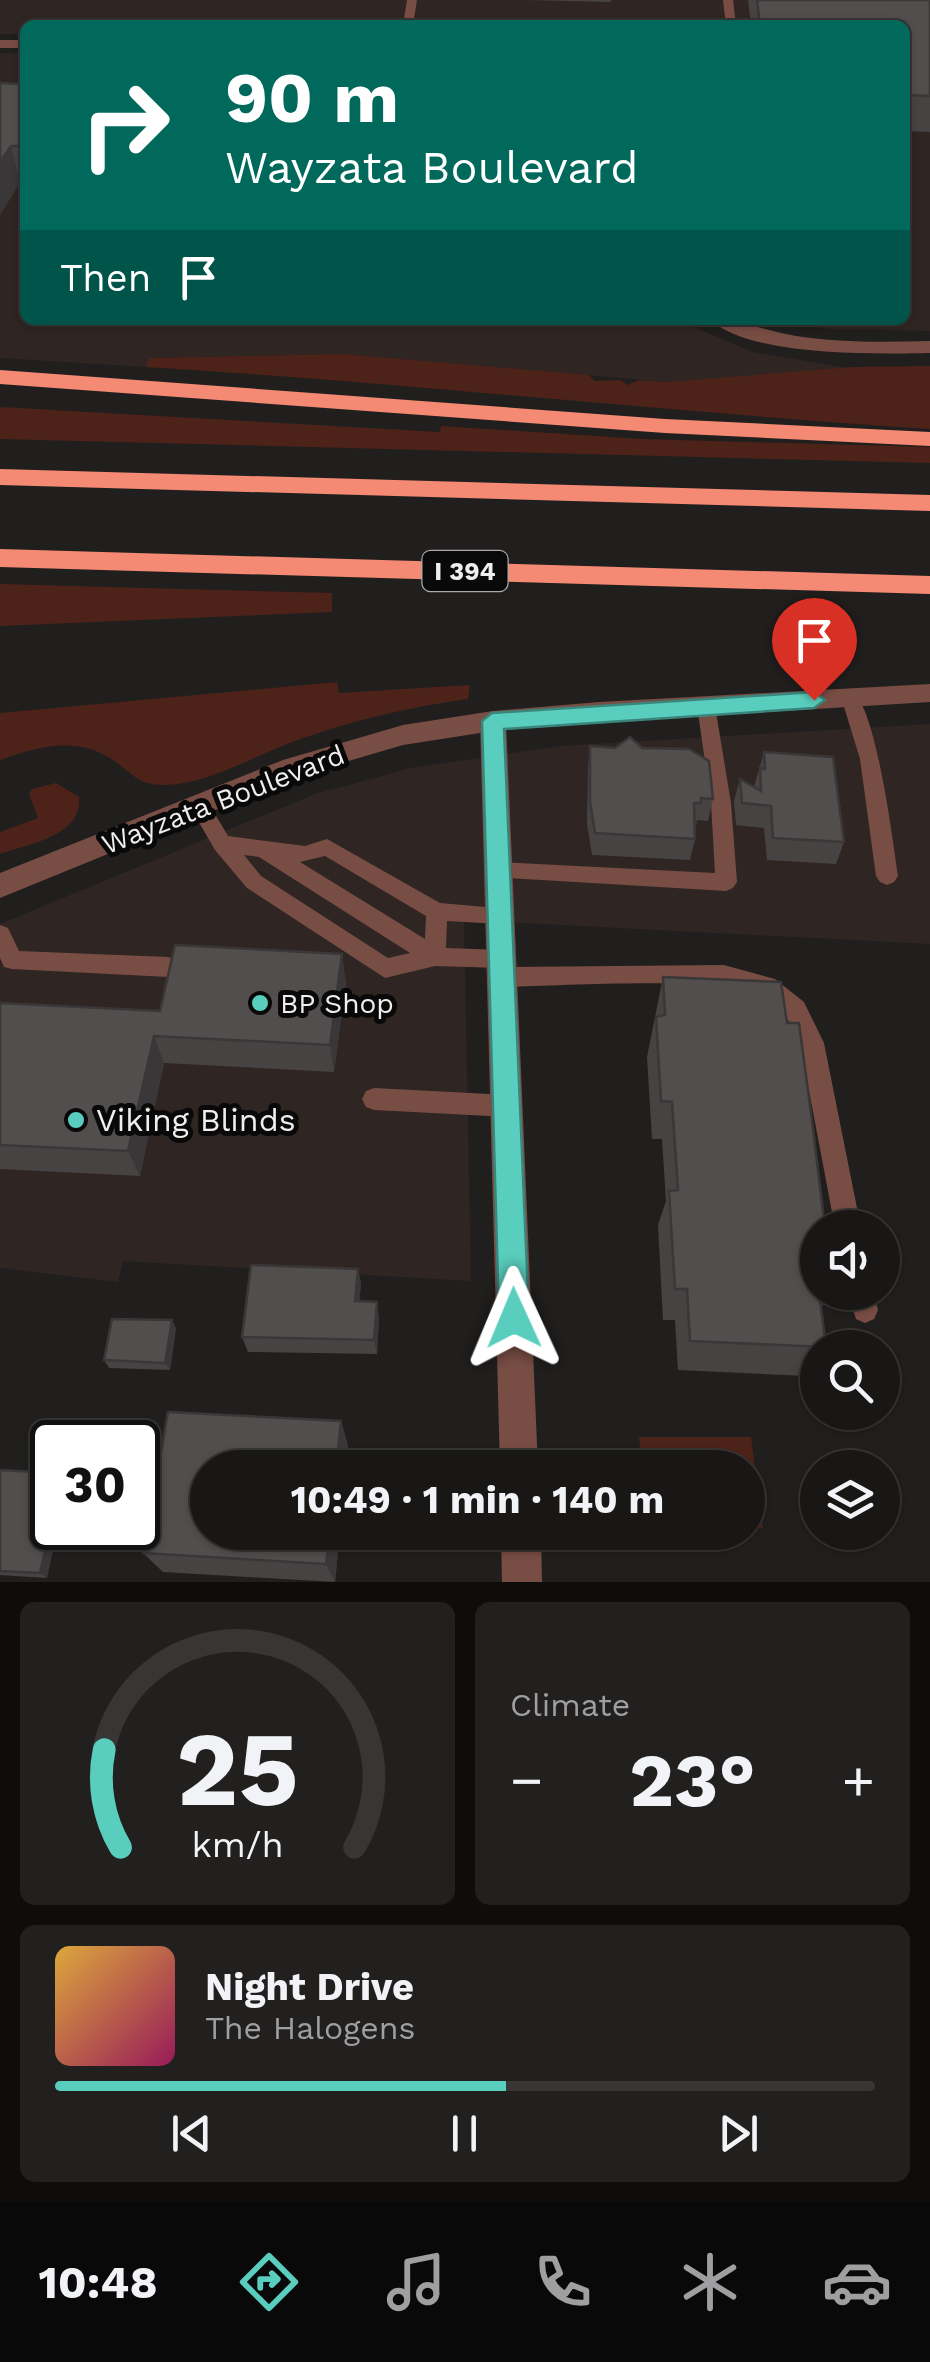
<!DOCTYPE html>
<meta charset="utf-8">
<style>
:root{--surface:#191716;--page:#22201f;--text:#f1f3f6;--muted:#9f9fa1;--line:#373635;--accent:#5acebe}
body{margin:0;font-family:"Work Sans",sans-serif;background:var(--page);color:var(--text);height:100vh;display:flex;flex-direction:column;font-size:38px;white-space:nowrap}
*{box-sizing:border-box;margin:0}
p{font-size:32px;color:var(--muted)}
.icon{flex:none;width:55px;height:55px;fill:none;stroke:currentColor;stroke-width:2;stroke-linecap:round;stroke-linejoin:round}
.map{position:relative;height:1582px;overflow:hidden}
.side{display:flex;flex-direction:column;gap:20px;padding:20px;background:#0e0d0c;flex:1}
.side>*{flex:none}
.guide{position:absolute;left:20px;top:20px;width:890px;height:305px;border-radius:15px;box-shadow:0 2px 8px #0004,0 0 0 2px var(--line);background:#00695c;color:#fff;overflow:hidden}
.buttons{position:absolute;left:800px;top:1210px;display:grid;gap:20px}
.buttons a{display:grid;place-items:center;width:100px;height:100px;border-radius:50%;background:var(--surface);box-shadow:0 2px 8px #0004,0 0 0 2px var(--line);font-size:50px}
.speed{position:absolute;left:30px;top:1420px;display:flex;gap:20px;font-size:50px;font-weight:700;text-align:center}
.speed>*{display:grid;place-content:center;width:130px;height:130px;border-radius:50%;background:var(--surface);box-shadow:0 2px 8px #0004,0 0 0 2px var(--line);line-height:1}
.speed .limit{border:5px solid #111;border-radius:15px;background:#fff;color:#111}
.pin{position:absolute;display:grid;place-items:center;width:85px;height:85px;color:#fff;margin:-102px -42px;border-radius:50% 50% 50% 0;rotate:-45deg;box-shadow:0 0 10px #0007}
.pin .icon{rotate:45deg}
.me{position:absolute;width:110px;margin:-55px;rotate:359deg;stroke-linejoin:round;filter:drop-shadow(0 0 8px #0008)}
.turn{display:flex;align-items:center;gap:35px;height:210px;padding:0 40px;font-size:45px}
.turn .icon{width:130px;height:130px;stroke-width:2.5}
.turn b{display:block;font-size:70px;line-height:85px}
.then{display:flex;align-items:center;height:95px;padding:0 40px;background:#0003;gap:20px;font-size:38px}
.big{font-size:75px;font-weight:700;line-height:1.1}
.side .tile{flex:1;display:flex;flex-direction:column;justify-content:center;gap:15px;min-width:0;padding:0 35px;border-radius:15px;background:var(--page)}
.side .dial{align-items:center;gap:0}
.dial svg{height:260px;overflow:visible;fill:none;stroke:var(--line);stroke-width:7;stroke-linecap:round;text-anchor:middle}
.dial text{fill:var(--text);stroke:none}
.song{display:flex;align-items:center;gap:30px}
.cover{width:120px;height:120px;border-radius:15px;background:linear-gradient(135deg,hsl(40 70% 55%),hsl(330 70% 35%))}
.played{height:10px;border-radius:5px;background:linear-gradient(90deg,var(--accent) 55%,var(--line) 55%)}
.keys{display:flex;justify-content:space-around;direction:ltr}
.heat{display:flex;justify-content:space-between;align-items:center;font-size:55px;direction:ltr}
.side .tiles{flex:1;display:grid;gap:20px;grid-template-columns:1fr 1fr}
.tile:last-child{grid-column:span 2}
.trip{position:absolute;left:190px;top:1450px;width:575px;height:100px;border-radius:50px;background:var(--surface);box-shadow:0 2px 8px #0004,0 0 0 2px var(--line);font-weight:700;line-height:100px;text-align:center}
.tab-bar{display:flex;height:160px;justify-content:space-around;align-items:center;background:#0a0909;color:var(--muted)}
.tab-bar .icon{width:70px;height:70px}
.tab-bar .current{color:var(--accent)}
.tab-bar b{font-size:45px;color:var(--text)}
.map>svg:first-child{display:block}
.built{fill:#2f2523}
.green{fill:#4d2219}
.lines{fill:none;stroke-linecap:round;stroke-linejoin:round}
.service{fill:#784d44;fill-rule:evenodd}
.minor{fill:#784d44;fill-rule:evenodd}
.tertiary{fill:#784d44;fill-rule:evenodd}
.motorway{fill:#f58a74;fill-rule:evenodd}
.wall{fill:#474343}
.shaded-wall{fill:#393737}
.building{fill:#524e4e;stroke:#393737;stroke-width:2.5}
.route{fill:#5acebe;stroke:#3a867c;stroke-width:2.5}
.poi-dot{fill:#5acebe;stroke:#0a0909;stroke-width:4}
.labels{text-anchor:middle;stroke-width:10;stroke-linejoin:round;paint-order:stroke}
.shield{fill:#0a0909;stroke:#aba9a9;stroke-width:2.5}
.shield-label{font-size:25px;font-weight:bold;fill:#f0eeed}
.street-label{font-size:28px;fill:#f0eeed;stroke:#0a0909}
.poi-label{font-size:28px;fill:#f0eeed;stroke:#0a0909;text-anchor:start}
.near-poi-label{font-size:32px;fill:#f0eeed;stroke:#0a0909;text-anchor:start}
</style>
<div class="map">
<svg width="930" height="1582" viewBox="0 0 930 1582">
<rect width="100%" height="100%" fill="#211f1e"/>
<path class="built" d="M0,0H930V331L829,329L772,320H905V25H25V34H0Z
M0,53L25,54V320H678L752,352L854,369L667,382L343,354L150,358L146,367L0,358Z
M930,724V944L464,920L471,1281L123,1261L118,1282L0,1268V924L315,794L411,768L560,746Z"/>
<path class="green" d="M343,354L589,375L595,381L620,380L627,385L639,380L667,382L853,367L930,366V429C668,412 408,383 146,367L149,358Z
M0,407L440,432L441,426L641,439L930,447V463L0,439Z
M0,584L332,593V612L0,626Z
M337,682L339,693L470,685L468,699C410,707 354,720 298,740C254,755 209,785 162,785C137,785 129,770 110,758C75,736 36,747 0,760V713Z
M56,783L79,797C83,836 28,844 0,854V832L38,818L29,794L32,789Z
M639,1437H751L763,1528L748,1529V1468L642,1467Z"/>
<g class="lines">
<path class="service" d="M407,0H417L413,25H403Z
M723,0H733L736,25H726Z
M850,690C876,701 893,844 898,876L894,882L887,885L880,882L876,876L860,759L841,697Z
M706,699L715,706L731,803L737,882L733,888L726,891L491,877L488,871L491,865L498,862L715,873L711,803L697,706Z
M199,797L206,799L228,836L305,846L327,839L440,903L509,909L512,915L509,921L501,924L447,921L446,948L502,950L510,952L513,959L505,967L724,965L775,979L804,1002L824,1043L861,1228H835L800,1043C791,1023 783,1008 763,996C729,975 554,986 504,987L496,984L493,977L501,968L435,966L385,978L247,888L215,850L189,805L192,799ZM244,855L259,857L410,953L388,958L261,876ZM325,856L426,916L425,939L300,862Z
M0,925L8,928L19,951L168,957L176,960L179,967L176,974L168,977L12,969L4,967L0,958Z
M374,1088L509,1095L517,1098L521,1106L517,1114L509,1117L374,1110L366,1107L362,1099L366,1091Z
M848,1292H874L878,1310L874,1319L865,1323L856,1319Z"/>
<path class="minor" d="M493,711L502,714L506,721L538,1468H500L480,721L484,714Z
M501,1532H541L542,1582H502Z"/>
<path class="tertiary" d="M0,40H25V48H0Z
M711,320C741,320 766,331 796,336C840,343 885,342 930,341V353C877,354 750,357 711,320Z
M930,684V702L599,722L493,731L403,745L301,775L0,898V873L283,760L403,725L493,711L599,702Z"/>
<path class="motorway" d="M0,370L665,419L930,432V446L665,433L0,384Z
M0,469L930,495V511L0,485Z
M0,549L930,576V594L0,567Z"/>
</g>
<path class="wall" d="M525,0H611V2Z
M748,0H930V132L905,131V25H751Z
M0,83L25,84V182H20L0,215Z
M153,320H213L211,323Z
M590,746L713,799L708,821L697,820L696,825H694L695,839L690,860L592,855L587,824L588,768Z
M764,752L844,842L836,864L767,860L764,828L736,825L734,801L740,779L754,787Z
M663,977L818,1292H831L821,1308L826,1347L818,1348V1359L806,1376L678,1370L675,1320H663L658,1225L666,1201L662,1139H652L647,1057Z
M346,982L334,1072L164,1063L140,1176L0,1169V1003L160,1011Z
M358,1269L361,1284L359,1301L379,1317L377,1354L248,1352L242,1337Z
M176,1328L170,1370L109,1368L104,1360Z
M341,1421L348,1446L335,1582L163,1572L143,1553Z
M0,1470L47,1578L0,1575Z"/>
<path class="shaded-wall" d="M11,146L20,182L0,215V162Z
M342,954L346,982L334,1072L330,1045Z
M154,1036L164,1063L140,1176L128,1151Z
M358,1269L361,1284L358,1316L355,1301Z
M377,1302L379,1317L377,1354L374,1340Z
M172,1320L176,1328L170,1370L165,1363Z
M341,1421L348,1446L346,1468H336Z
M52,1519V1528H58L47,1578L40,1573Z
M330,1532H340L335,1582L326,1564Z"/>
<path class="building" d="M757,0H930V96L905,95V25H760Z
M0,83L25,84V142L22,146H11L0,162Z
M630,737L642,748L689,749L709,761L713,799L701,798V803H694L695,839L595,833L590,802V746L615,748Z
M764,752L833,757L844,842L773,838L771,806L742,803L740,779L761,791L760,768L765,769Z
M175,945L342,954L330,1045L154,1036L128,1151L0,1145V1003L160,1011Z
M663,977L781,982L787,1023H799L812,1121L825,1228H818V1292H819L826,1347L690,1341L687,1289H675L669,1191L678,1190L672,1102L661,1101L656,1017L665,1015Z
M251,1265L358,1269L355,1301L377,1302L374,1340L242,1337Z
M112,1319L172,1320L165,1363L104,1360Z
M168,1412L341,1421L336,1468H208V1532H330L326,1564L143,1553Z
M0,1470L52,1473V1519L40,1573L0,1571Z"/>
<path class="route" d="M814,692L825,700L814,708L504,729L529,1318L525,1329L514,1333L504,1329L499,1318L482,721L492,713Z"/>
<g class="poi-dot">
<circle cx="260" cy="1003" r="10"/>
<circle cx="76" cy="1120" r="10"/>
</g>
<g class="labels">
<rect class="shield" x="422.5" y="551" width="85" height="40" rx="8"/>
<g class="shield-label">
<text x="465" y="580">I 394</text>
</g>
<g class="street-label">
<text transform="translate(223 799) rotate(-21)" y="10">Wayzata Boulevard</text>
</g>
<g class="poi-label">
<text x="280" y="1013">BP Shop</text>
</g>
<g class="near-poi-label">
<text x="96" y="1131">Viking Blinds</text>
</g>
</g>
</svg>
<div class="buttons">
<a><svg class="icon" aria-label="sound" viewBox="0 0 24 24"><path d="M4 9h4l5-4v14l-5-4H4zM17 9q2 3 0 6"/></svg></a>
<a><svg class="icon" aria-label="search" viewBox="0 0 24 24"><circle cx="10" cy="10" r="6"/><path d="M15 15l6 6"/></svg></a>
<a><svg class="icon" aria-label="layers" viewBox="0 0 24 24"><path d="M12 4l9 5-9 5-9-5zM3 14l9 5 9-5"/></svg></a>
</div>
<div class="speed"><div class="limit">30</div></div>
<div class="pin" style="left:814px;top:700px;background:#d93025"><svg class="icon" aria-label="arrive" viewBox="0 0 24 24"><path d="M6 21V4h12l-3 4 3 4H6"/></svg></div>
<svg class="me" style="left:514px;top:1318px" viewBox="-20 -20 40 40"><path d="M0-17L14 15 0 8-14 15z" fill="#5acebe" stroke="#fff" stroke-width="4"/></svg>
<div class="trip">10:49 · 1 min · 140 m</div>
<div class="guide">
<div class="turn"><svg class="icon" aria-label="right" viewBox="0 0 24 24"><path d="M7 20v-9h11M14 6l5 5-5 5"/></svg><div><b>90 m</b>Wayzata Boulevard</div></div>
<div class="then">Then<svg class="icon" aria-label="arrive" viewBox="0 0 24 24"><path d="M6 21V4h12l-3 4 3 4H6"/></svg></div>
</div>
</div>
<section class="side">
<div class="tiles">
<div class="tile dial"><svg viewBox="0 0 100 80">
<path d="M14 69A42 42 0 1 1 86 69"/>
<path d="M14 69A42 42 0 0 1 9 39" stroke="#5acebe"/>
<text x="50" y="56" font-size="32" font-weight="700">25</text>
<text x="50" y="72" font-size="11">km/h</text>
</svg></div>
<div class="tile"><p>Climate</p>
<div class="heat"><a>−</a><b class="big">23°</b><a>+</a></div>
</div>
<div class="tile">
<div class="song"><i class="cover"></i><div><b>Night Drive</b><p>The Halogens</p></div></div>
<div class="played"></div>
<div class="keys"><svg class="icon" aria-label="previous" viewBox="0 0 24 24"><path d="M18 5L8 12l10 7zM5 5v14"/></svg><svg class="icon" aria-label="pause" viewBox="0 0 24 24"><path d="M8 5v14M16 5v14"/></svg><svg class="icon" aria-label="next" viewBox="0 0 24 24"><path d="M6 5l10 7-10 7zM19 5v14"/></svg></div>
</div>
</div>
</section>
<nav class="tab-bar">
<b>10:48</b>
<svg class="icon current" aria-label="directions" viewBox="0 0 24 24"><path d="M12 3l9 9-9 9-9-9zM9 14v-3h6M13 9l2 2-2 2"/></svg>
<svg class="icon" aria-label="music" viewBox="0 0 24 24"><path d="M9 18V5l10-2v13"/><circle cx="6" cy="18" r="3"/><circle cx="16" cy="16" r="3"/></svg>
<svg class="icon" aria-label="phone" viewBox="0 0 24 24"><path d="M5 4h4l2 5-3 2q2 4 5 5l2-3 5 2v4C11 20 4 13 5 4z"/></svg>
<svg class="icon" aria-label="climate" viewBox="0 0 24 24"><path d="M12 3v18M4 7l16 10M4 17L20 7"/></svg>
<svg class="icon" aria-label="car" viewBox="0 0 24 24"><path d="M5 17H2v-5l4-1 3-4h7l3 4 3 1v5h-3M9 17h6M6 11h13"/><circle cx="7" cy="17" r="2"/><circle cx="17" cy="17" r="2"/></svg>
</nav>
